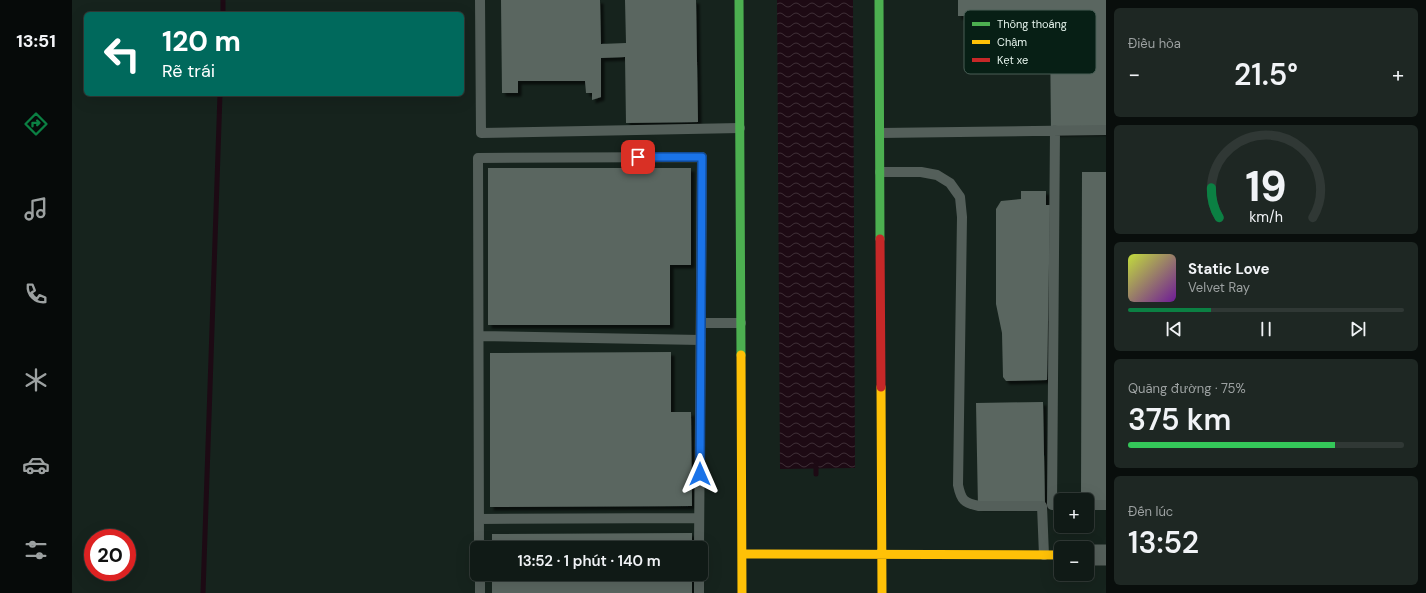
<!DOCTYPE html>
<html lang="vi">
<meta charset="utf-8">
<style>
:root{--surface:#101a16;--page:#1e2723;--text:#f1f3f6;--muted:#9ca1a1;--line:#303835;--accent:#0b8043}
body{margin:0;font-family:"DM Sans",sans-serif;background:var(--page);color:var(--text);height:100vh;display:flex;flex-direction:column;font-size:15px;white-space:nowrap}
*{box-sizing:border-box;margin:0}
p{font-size:13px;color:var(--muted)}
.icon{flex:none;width:22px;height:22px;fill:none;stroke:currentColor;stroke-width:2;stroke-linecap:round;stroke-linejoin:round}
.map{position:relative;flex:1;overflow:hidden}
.side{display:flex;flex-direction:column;gap:8px;padding:8px;background:#090e0c;width:320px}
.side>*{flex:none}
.top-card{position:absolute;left:12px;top:12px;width:380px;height:84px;border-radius:6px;box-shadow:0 4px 16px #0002,0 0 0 1px var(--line);background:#00695c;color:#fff;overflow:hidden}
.buttons{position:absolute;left:982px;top:493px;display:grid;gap:8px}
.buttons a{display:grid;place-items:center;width:40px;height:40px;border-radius:6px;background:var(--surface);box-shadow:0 4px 16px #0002,0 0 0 1px var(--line);font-size:20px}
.speed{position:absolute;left:12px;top:529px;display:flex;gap:8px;font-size:20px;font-weight:700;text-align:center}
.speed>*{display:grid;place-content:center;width:52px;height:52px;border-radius:50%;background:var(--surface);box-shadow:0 4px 16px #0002,0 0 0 1px var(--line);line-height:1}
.speed .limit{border:6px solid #d22;background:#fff;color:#111}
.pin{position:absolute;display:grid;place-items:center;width:34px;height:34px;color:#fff;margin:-17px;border-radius:8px;box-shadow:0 2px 6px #0006}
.me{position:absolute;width:44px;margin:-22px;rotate:0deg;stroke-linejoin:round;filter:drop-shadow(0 0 3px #0008)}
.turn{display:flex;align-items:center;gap:14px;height:84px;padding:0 12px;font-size:18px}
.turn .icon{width:52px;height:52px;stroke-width:2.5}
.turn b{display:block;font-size:28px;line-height:34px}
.big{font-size:30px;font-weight:600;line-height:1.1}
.side .card{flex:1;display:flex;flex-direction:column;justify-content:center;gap:6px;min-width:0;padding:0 14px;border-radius:6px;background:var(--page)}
.side .dial{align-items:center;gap:0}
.dial svg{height:104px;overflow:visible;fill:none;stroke:var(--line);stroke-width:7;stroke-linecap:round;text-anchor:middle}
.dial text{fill:var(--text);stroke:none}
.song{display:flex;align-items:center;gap:12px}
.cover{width:48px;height:48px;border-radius:6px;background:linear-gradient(135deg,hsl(70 70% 55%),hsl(280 70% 35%))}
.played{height:4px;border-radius:2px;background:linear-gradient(90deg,var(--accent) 30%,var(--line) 30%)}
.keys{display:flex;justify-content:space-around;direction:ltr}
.heat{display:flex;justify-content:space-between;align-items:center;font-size:22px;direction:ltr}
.charge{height:6px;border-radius:3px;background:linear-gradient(90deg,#34c759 75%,var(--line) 0)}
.trip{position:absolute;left:398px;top:541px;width:238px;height:40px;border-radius:6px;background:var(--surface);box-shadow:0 4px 16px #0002,0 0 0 1px var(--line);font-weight:600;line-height:40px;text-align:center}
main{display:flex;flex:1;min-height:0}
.tabs{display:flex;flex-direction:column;width:72px;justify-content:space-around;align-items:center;background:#060a09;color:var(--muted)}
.tabs .icon{width:28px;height:28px}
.tabs .selected{color:var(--accent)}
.tabs b{font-size:18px;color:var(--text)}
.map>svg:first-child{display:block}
.water{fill:url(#water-waves)}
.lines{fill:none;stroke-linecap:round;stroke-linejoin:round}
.stream{stroke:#1d0a14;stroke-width:5}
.building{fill:#5a6660;filter:url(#shadow)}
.lane{stroke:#545f5a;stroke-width:10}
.street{stroke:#545f5a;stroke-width:21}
.fast{stroke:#4caf50;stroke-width:9}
.slow{stroke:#ffc107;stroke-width:9}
.jam{stroke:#c62828;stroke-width:9}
.route-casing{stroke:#114b97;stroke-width:10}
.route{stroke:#1a73e8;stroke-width:7}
.key{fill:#071f15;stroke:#4a5f56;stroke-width:1}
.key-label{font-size:11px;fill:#e6f4ed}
</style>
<main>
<nav class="tabs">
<b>13:51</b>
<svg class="icon selected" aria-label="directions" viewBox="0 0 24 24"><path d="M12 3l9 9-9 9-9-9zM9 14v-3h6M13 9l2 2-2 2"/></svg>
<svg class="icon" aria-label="music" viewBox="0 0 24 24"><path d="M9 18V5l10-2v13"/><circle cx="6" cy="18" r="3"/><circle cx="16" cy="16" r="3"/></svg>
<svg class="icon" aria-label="phone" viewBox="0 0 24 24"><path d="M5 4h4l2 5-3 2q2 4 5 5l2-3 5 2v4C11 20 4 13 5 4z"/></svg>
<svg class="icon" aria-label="climate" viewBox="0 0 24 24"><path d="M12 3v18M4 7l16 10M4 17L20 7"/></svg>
<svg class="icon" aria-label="car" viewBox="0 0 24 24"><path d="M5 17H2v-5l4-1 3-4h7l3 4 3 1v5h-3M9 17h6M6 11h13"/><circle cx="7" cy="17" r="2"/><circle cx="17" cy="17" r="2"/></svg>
<svg class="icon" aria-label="filters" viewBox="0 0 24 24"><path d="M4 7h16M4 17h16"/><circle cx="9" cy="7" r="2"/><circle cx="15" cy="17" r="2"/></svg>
</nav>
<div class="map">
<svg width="1034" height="593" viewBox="0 0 1034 593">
<defs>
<pattern id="water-waves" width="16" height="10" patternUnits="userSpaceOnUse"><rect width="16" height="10" fill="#1d0a14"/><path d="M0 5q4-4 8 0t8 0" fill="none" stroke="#3e2e36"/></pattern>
<filter id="shadow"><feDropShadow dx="3.5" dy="3.5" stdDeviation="1" flood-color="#0009"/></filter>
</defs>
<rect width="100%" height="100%" fill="#16231d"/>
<path class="water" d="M705,0H781L783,468L708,469Z"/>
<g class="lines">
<path class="stream" d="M151,14V0
M744,463V474
M131,593L148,94"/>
</g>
<path class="building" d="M429,0H528L529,44L554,43L553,0H624L626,122L554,123L553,57L529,58V97L520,100V93H514L513,81H446V93H430Z
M886,0H1034V132L979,133L978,33L897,34L896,16H886Z
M416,168H619V265H598V325H416Z
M1010,172H1034V506L1015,500H1009Z
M949,191H974V205H978L975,380L934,381L931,377L930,333L924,304V209L929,201L949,199Z
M599,352V412H619L620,506L418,507V353Z
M971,402L973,506L906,507L904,403Z
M620,533V548H420V534Z
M420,574H620V593H420Z"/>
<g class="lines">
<path class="lane" d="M408,0L409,133L668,128
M983,130L980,505H989
M808,133L1034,130
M808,172H849L865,175L878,183L888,197L890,217L886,485C889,500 892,503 907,506H970L972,555
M629,323H669
M407,336L629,340
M1015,505H1034
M407,519L627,518
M407,548L406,158L630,157L627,548
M408,574V593
M627,593V574"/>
<path class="street" d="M1015,555H1034"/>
<path class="fast" d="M667,0L669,355
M807,0L808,239"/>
<path class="slow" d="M669,355L670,593
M809,387L810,593
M670,554L989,555"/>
<path class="jam" d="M808,239L809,387"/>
</g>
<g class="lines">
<defs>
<path id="route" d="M566,157H630L628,474"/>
</defs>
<use href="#route" class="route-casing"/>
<use href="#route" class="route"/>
</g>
<rect x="892" y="10" width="132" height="64" rx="6" class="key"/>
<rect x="900" y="22" width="18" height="4" fill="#4caf50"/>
<rect x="900" y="40" width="18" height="4" fill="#ffc107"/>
<rect x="900" y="58" width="18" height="4" fill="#c62828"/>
<g class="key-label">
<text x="925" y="28">Thông thoáng</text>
<text x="925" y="46">Chậm</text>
<text x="925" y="64">Kẹt xe</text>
</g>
</svg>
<div class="buttons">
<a>+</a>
<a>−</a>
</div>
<div class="speed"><div class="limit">20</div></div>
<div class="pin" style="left:566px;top:157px;background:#d93025"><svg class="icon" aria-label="arrive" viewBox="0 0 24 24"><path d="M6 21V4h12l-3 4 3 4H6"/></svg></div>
<svg class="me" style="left:628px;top:474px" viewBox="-20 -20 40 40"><path d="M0-17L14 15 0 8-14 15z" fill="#1a73e8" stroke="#fff" stroke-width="4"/></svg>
<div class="trip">13:52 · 1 phút · 140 m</div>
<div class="top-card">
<div class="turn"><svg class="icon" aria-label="left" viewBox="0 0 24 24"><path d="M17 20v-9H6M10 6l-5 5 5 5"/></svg><div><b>120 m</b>Rẽ trái</div></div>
</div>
</div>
<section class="side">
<div class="card"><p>Điều hòa</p>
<div class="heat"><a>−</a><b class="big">21.5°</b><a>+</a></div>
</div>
<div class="card dial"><svg viewBox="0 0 100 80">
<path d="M14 69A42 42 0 1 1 86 69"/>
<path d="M14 69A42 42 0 0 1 8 46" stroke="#0b8043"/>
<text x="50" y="56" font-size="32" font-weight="700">19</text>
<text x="50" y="72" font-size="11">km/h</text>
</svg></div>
<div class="card">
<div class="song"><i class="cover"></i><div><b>Static Love</b><p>Velvet Ray</p></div></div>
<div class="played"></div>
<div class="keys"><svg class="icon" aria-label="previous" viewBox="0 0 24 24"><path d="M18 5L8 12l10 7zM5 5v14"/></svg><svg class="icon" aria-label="pause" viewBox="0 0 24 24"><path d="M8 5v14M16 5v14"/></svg><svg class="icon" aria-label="next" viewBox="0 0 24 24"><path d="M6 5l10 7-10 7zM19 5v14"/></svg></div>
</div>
<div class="card"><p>Quãng đường · 75%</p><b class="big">375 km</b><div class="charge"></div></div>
<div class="card"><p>Đến lúc</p><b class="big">13:52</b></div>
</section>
</main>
